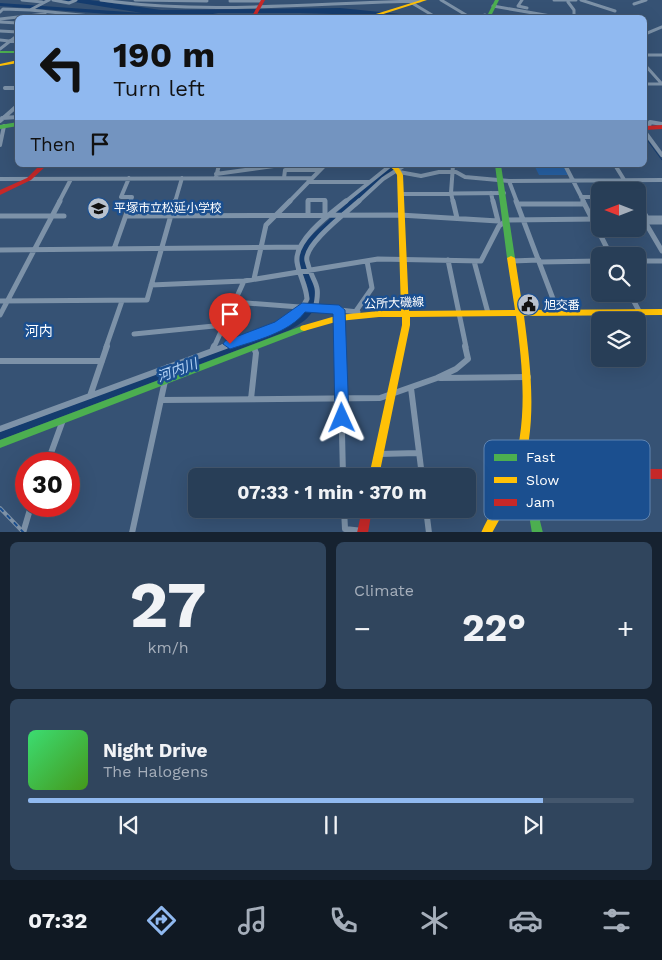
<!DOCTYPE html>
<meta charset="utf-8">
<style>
:root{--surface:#283e57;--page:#30455d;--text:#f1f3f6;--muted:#a5aeba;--line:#44576d;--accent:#90b9f0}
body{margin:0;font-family:"Work Sans","Noto Sans JP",sans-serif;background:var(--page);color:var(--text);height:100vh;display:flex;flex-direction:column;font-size:19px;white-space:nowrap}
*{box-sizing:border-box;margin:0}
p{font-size:16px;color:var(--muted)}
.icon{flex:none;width:28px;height:28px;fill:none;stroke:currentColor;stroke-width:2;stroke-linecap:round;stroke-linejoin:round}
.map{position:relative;height:532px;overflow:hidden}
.sheet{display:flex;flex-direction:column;gap:10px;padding:10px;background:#162230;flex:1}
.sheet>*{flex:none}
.top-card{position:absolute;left:15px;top:15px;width:632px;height:152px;border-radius:8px;box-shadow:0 5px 20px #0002,0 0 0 1px var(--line);background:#90b9f0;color:#111;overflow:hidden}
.needle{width:32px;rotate:270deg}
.controls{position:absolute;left:591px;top:182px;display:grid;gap:10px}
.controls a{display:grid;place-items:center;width:55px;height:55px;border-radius:8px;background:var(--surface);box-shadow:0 5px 20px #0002,0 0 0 1px var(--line);font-size:25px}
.speed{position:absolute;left:15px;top:452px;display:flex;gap:10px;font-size:25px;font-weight:700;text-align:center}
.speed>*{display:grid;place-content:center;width:65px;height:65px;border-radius:50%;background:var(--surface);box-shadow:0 5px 20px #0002,0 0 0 1px var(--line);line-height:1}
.speed .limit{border:8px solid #d22;background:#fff;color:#111}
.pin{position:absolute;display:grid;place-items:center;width:42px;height:42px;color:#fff;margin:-51px -21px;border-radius:50% 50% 50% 0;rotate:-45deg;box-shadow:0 0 5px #0007}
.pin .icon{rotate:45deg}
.me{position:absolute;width:55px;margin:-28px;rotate:359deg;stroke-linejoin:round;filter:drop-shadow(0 0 4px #0008)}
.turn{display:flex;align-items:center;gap:18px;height:105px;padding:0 15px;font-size:22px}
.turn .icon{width:65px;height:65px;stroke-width:2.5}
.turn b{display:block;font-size:35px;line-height:42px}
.then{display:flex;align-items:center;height:48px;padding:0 15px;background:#0003;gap:10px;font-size:19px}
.big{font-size:38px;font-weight:700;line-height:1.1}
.sheet .tile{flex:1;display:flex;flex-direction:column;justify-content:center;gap:8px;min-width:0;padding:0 18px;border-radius:8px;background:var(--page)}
.sheet .dial{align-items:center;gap:0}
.dial b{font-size:65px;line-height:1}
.song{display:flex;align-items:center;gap:15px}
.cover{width:60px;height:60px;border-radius:8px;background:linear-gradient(135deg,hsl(140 70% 55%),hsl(100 70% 35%))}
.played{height:5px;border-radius:2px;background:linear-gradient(90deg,var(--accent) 85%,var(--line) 85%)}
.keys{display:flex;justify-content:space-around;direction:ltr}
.heat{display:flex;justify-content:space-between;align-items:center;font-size:28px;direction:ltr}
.sheet .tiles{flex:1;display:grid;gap:10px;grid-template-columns:1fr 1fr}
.tile:last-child{grid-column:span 2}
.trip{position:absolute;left:188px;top:468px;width:288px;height:50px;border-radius:8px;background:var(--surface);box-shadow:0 5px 20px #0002,0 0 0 1px var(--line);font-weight:700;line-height:50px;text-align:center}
.tabs{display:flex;height:80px;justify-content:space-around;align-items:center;background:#101923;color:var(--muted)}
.tabs .icon{width:35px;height:35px}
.tabs .current{color:var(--accent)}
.tabs b{font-size:22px;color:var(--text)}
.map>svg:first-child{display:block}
.green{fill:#265fa1}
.water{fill:#153c6e}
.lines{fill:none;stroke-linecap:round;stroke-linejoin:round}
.stream{stroke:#153c6e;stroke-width:1}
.river{fill:#153c6e;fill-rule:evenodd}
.street-far3{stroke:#7d92a8;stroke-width:3}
.street-far2{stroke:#7d92a8;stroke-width:4}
.street-far1{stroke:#7d92a8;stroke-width:5}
.street{stroke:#7d92a8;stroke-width:6}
.fast{fill:#4caf50;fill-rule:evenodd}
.slow{fill:#ffc107;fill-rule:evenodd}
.jam{fill:#c62828;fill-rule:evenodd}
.rail-casing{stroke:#7e92a7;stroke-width:4}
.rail{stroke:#1b4f8f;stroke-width:2;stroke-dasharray:5;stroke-linecap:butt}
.route{fill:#1a73e8;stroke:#114b97}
.labels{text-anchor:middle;stroke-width:5;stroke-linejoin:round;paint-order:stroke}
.poi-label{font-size:12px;fill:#fff;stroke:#1b4f8f;text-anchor:start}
.street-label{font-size:12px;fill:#fff;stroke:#1b4f8f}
.neighbourhood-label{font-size:14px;fill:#fff;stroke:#1b4f8f}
.water-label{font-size:14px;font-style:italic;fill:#b5d3f5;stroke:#1b4f8f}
.key{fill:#1b4f8f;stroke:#5f84b1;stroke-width:1}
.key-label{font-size:14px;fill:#fff}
</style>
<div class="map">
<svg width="662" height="533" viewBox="0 0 662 533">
<rect width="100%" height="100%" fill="#365274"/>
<path class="green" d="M534,165H563L568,175H539Z"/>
<path class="water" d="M62,0H90L161,10L340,8L431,17L300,13H218L197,17L135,16L0,6V3L142,13Z"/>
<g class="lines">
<path class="stream" d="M645,137L662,160"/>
<path class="river" d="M394,165H402L386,174L310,244C308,250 306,257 307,264C309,283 328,297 309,316C304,322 296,326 290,330L0,440V432L284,326C291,321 298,318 304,312C318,296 301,279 300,263C299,256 301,250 303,243L382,172Z"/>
<path class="street-far3" d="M22,0L42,2
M53,0L69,3L76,0
M101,0C207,15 313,3 420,1
M135,0L207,1
M441,0L471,18
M522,0L518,6L527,8
M554,0H576
M581,0L615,11
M230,1H262
M568,2L574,10V18
M412,3L432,15
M634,4L646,0
M493,6L562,18
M30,10L111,18
M0,12L3,9L30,10L49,0
M493,16L520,18
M477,18L485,15
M0,19L45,14L41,18
M0,22L18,23
M0,31L18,32
M645,34L662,27
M0,40L18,42
M0,49L18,35
M645,55H662
M645,65L662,84
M645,84H662
M5,88H18"/>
<path class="street-far2" d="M5,88H18
M2,118L18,117
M0,121L18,105
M649,127L650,122L662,124
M645,132L662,155
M0,145L4,126
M453,165L451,193L453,202
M565,165L584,202
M615,165L631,191
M399,172L421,176L439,172H456L465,177L509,181L662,180
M216,174L281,165
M216,177L219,165
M129,178L121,197H132L130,202
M284,178L285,170H320
M0,179L312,178
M509,181L517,202
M308,182H369
M491,193L493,202
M400,194L504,193
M581,197H600
M59,202L71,179
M175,202L182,178
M289,202L325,165
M308,202V200H325V202
M345,202L391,165
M358,202L383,179L405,165"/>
<path class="street-far1" d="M308,201V215
M325,201V215
M453,201L457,218
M516,201L558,312
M583,201L611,256
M638,202L647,218
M518,204H584
M0,216H64
M127,216L400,215L498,221L493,201
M638,218H662
M643,222H662
M645,222L662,251
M114,249L131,201
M0,250L299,247
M448,260L466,347
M474,261L488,313
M512,261L539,260
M638,261H662
M540,262L600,261
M254,279L266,225L290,201
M151,285L244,281L378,259L481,261L499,226L507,220L600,219
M630,294L639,311
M0,301L147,300L175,201
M233,302L339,310L340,347
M315,309C322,281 312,284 307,261C303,245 347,212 359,201
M339,310L358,312
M356,311L372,288L367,261
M0,315L60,201
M134,334L224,325
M106,347L122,301
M214,347L244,281
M222,347C251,337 293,328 307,299C306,285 299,275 297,262C294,240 331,213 346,201"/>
<path class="street" d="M340,346L343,476
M212,351L214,346
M0,361H102
M440,378L528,377
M411,388L422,476
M90,396L107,346
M251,399L256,353L254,348
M161,400L380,398L437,378L456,369L468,359L465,346
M0,429L226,346
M379,454L418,453
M47,464L63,420
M344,509L345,529L363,531
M426,509L429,533
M23,533L31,506
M132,533L168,367"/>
<path class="fast" d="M495,0H499L490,18H486Z
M0,51H18V53H0Z
M18,122V126L0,129V125Z
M495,165H501L515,258L511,260L507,258Z
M304,325L307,326L308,328L307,330L0,448V440Z
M552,470L556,472L557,475L540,521L543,533H532L530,521L547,475L548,472Z"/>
<path class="slow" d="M421,0H427L371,18H363Z
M18,60V63L0,66V64Z
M388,165C397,165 399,167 403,175L409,311L515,310L507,258L511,256L515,258L523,310L662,309V315L524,316C531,369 538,426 520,477C513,497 502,514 492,533H481C489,514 502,498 509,479C529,427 523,369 516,316L410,317V325L379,476H369L402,325V317H379L339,321L304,331L301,330L300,328L301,326L339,315L379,311H401L397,175L394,170Z"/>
<path class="jam" d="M261,0H265L255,18H251Z
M662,125V129L645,130V126Z
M40,165H47L31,180L0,195V190L27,178Z
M517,468L662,469V479L517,478L513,476L512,473L513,470Z
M362,509H372L368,533H357Z"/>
<defs>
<path id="rail" d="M0,508L24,533"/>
</defs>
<use href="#rail" class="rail-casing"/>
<use href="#rail" class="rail"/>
</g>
<path class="route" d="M302,303L339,305L345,310L349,418L347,423L342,425L337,423L335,418L333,314L305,312C289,333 254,341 230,349L223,344L225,341L275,322Z"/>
<defs>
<symbol id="school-disc" viewBox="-11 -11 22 22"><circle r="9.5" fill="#b9c2ce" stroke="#1b4f8f"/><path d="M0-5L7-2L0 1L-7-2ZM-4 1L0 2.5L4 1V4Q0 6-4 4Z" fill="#111"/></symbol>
<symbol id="civic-disc" viewBox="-11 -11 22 22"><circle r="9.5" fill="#b9c2ce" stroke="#1b4f8f"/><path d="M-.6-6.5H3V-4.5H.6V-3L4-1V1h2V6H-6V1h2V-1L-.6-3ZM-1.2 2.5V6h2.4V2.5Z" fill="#111"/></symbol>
</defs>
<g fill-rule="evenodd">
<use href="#school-disc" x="86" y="196" width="25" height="25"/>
<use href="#civic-disc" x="516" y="292" width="25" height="25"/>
</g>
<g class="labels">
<g class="poi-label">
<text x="114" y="212">平塚市立松延小学校</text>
<text x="544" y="309">旭交番</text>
</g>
<g class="street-label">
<text transform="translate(394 303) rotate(-2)" y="4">公所大磯線</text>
</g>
<g class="neighbourhood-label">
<text x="39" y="336">河内</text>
</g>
<g class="water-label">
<text transform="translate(177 370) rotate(-20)" y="5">河内川</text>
</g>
</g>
<rect x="484" y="440" width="166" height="80" rx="8" class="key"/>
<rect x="494" y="454" width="23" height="7" fill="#4caf50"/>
<rect x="494" y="477" width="23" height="6" fill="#ffc107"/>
<rect x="494" y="499" width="23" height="7" fill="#c62828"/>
<g class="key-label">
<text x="526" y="462">Fast</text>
<text x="526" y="485">Slow</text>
<text x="526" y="507">Jam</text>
</g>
</svg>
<div class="controls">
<a><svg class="needle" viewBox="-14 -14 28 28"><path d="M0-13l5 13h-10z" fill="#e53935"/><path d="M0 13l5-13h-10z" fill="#a5aeba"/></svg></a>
<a><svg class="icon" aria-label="search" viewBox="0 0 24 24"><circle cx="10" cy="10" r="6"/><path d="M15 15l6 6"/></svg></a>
<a><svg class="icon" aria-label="layers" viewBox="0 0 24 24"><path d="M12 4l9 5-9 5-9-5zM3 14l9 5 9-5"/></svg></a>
</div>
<div class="speed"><div class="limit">30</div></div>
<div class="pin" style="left:230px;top:344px;background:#d93025"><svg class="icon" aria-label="arrive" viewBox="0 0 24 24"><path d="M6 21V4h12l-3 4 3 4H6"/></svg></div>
<svg class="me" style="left:342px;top:418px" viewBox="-20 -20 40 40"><path d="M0-17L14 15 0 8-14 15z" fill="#1a73e8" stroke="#fff" stroke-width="4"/></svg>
<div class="trip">07:33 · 1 min · 370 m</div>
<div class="top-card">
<div class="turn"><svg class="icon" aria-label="left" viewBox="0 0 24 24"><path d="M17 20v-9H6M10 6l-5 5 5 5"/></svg><div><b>190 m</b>Turn left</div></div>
<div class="then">Then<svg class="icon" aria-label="arrive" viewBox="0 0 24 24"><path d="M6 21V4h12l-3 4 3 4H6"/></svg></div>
</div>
</div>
<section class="sheet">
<div class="tiles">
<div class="tile dial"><b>27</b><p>km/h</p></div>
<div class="tile"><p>Climate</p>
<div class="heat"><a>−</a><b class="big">22°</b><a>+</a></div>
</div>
<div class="tile">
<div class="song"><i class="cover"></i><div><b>Night Drive</b><p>The Halogens</p></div></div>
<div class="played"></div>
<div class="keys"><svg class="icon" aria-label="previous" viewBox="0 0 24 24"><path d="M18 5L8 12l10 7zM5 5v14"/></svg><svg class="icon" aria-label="pause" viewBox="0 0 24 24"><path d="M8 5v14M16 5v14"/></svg><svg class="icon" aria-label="next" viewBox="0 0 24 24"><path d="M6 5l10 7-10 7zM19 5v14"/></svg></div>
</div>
</div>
</section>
<nav class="tabs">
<b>07:32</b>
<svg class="icon current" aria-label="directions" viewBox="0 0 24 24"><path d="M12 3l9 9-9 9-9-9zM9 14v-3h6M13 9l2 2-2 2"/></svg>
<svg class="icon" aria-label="music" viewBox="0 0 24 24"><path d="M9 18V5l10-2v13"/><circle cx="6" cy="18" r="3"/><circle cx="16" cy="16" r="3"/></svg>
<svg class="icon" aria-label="phone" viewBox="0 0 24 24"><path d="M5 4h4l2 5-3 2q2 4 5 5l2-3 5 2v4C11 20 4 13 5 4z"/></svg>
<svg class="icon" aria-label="climate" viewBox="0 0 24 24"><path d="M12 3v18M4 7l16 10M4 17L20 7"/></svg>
<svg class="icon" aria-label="car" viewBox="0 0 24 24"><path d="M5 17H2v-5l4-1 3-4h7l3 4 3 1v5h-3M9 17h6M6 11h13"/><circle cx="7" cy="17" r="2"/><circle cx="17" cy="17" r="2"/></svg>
<svg class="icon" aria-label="filters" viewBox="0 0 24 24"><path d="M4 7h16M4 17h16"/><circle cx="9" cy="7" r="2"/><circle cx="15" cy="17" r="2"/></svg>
</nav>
